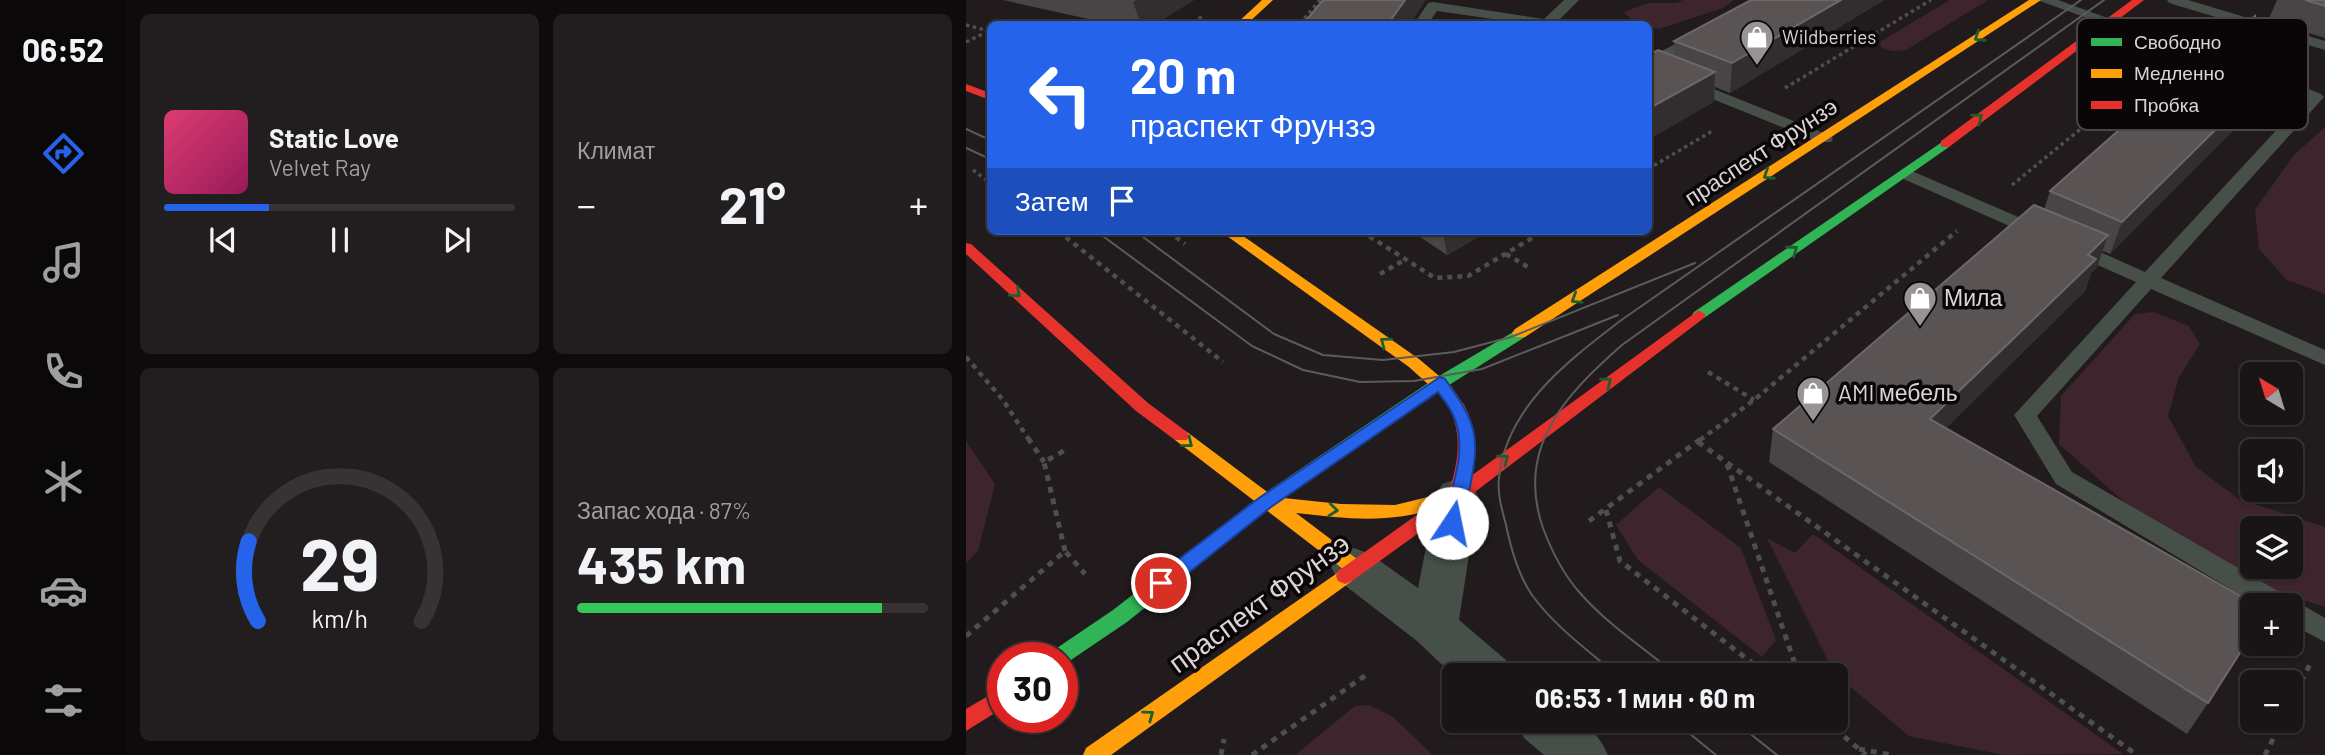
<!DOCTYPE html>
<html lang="ru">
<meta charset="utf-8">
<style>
:root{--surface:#191416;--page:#221d1f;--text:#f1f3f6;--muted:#9f9ea1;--line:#373335;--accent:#2563eb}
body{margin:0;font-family:Barlow,sans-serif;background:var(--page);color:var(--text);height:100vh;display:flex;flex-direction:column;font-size:26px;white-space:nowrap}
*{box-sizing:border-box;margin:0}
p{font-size:23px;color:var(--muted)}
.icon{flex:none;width:38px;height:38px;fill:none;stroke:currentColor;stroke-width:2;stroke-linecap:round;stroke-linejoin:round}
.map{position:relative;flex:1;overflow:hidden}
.sheet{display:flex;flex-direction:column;gap:14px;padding:14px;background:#0e0b0c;width:840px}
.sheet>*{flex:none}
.hud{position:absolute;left:21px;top:21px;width:665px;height:214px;border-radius:10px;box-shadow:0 2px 5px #0004,0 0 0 2px var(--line);background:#2563eb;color:#fff;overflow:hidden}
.needle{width:46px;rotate:322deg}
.buttons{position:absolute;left:1274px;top:362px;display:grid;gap:14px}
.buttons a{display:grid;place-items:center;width:63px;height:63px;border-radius:10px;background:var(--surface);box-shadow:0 2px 5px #0004,0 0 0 2px var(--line);font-size:35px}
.speed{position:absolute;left:21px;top:642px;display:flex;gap:14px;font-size:35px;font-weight:700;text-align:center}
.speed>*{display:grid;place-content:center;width:91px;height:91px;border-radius:50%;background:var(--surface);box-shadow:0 2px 5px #0004,0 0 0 2px var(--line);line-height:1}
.speed .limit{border:10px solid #d22;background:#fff;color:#111}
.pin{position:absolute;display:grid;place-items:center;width:60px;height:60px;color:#fff;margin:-30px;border:4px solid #fff;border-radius:50%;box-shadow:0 2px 7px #0007}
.me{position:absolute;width:77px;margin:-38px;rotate:11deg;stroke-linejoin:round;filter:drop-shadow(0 0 5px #0008)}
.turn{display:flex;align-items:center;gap:24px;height:147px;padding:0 28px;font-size:32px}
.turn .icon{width:91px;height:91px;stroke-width:2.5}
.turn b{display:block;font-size:49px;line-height:60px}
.then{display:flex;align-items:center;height:66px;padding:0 28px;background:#0003;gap:14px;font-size:26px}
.big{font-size:52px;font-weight:700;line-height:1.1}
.sheet .widget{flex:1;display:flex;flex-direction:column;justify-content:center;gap:10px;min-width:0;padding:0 24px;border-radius:10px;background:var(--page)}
.sheet .dial{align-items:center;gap:0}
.dial svg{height:182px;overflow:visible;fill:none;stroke:var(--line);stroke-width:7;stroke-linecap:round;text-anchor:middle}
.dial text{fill:var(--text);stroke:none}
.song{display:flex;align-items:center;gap:21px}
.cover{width:84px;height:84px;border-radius:10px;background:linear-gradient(135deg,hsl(340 70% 55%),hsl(330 70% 35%))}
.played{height:7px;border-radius:4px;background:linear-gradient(90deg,var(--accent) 30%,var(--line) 30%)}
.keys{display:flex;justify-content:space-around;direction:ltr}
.heat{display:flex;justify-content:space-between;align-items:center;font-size:38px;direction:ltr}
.charge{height:10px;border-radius:5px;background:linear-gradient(90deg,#34c759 87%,var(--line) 0)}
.sheet .tiles{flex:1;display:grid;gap:14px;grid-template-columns:repeat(2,1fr)}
.trip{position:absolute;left:476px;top:663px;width:406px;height:70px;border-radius:10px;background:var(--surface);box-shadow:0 2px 5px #0004,0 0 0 2px var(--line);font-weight:700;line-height:70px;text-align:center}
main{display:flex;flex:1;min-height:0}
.tab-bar{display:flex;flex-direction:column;width:126px;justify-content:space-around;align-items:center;background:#0a0809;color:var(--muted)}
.tab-bar .icon{width:49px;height:49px}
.tab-bar .selected{color:var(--accent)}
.tab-bar b{font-size:32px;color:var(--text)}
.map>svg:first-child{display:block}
.green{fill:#3e252d;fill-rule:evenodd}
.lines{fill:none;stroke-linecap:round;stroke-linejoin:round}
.path-far2{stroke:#4c4f4d;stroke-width:3.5;stroke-dasharray:3.5 3.5;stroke-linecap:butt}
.path-far1{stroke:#4c4f4d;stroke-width:4.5;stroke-dasharray:5 5;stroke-linecap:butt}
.path{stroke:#4c4f4d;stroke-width:5;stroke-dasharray:6 6;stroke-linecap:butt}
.lane{fill:#474f49;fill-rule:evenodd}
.street{fill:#474f49;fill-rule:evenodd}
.fast{fill:#30b455;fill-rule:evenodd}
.slow{fill:#ff9f0a;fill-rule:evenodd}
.jam{fill:#e5322d;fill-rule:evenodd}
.tram{stroke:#5a5c5a;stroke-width:2}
.wall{fill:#494445}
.shaded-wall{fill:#322d2e}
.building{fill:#595354;stroke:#6d6768;stroke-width:2}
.oneway{stroke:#1d5d2e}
.route{fill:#2563eb;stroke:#184099;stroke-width:2}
.labels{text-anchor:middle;stroke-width:7;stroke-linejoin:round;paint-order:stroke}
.far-poi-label{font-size:19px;fill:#dbd3d5;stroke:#0a0607;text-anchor:start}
.street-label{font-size:23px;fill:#dbd3d5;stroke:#0a0607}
.poi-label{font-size:23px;fill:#dbd3d5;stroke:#0a0607;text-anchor:start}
.near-street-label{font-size:28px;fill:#dbd3d5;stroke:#0a0607}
.key{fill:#0a0607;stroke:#494445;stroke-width:2}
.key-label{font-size:19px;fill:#dbd3d5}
</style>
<main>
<nav class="tab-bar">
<b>06:52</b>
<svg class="icon selected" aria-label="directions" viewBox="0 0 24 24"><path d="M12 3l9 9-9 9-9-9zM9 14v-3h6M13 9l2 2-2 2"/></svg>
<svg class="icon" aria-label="music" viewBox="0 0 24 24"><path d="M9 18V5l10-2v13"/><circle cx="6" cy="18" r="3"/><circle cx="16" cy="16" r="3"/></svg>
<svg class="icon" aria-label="phone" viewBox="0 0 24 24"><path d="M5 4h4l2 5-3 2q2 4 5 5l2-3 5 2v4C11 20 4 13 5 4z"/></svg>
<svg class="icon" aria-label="climate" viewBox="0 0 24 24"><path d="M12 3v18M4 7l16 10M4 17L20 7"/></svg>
<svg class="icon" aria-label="car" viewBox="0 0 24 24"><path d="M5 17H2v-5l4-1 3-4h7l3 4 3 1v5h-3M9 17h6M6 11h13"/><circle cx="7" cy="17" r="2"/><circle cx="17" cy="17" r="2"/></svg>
<svg class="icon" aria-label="filters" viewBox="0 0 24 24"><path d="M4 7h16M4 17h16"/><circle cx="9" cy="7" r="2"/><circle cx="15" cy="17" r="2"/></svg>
</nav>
<section class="sheet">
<div class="tiles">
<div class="widget">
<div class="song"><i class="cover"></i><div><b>Static Love</b><p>Velvet Ray</p></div></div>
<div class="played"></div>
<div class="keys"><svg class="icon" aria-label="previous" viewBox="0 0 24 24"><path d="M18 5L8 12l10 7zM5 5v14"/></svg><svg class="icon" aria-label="pause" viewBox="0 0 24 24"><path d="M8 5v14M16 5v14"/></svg><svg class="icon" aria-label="next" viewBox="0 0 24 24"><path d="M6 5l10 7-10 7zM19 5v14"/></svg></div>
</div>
<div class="widget"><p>Климат</p>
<div class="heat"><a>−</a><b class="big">21°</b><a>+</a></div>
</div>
<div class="widget dial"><svg viewBox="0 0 100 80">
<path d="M14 69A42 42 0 1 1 86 69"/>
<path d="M14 69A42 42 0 0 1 10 34" stroke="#2563eb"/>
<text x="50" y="56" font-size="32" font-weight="700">29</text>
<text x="50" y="72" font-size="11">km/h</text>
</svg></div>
<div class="widget"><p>Запас хода · 87%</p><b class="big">435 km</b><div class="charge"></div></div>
</div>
</section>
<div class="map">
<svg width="1359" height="755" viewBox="0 0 1359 755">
<rect width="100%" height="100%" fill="#211b1d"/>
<path class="green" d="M717,0H768L757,8L693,29L668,23L658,12L682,3H711Z
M984,0H1022L940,50L927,51L915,48L914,42Z
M1359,127V294L1321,280L1293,249L1289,210L1328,155Z
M1187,312L1223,326L1234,344L1213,377L1202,416L1230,467L1273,499L1359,527V607L1315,593L1164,507L1093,444L1095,396L1169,314ZM1286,528H1325V567H1286Z
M0,441L29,484L12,551L0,563Z
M693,487L775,548L810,640L796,657L672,560L650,525Z
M847,534L1157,754L1038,755L943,736L868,673L801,538L829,553Z
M403,705L426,716L467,755H329L389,706Z"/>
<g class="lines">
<path class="path-far2" d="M228,24L237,15
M334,24L354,0
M0,25L23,31
M0,42L23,31
M819,88L965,0
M682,169L748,130
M7,170L24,183
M1046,185L1226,38"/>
<path class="path-far1" d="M92,231L257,362
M202,231L219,244
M395,231L469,278L502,276L578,231
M540,254L562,267
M414,274L440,259
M0,357L37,400L63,440
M742,372L788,400
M734,440L788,400L991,231"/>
<path class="path" d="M62,438L78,462
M732,442L1171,755
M761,464L833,676
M640,510L654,561L803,676
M623,521L736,438
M99,551L78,462L101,449
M0,636L99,551L119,574
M1325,703L1344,664
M860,721L900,755
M893,749L925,755
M255,755L258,739
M286,755L400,675
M1299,755L1316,721"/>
<path class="lane" d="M598,0H613L591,22L592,24H561L471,11L462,24H448L462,3L467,2L578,19Z
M1071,0H1092L1150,21L1148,24H1138Z
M1201,0H1222L1359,41V50L1203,3Z
M733,32L740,36L738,39L690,66L865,136L867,139L865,142H853L682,73V58Z
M1287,67L1355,94L1358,97L1195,278L1359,350V365L1185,289L1071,416L1106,472L1359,618V642L1325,624V606H1293L1090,484L1048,415L1170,282L1100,251L1098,247L1100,243H1114L1179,272L1340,98L1282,74L1280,71Z
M939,168L1080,229L1083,233L1080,237H1068L933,177L931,173Z"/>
<path class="street" d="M491,479L506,484L512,496L493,620L540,660L547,676H488L451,641L372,580L365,567L372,554L388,548L404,554L452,588L470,496L476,484Z
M551,721C593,721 622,709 642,755H578L558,738Z"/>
<path class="fast" d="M979,140L985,144L983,147L738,318H728L726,315L728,312Z
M554,328L562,333L559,337L480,387L305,507L161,622L99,664L96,665V658H82L85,652L147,610L293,497L468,379Z"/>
<path class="slow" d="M296,0H307L281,24H270Z
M1063,0H1075L559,337H549L546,333L549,329Z
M254,231H270L453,359L485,386L499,407L497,411H485L473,394L443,367Z
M215,430L221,432L308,497L375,504L429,505L470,495L476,497L479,502L476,507C424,524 383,519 330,513L395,562L397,567L395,572L388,574L386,581L145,755H117L120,748L377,569L209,440L207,436L209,432Z"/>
<path class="jam" d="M1166,0H1178L983,147H975V141Z
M0,84L24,93V100L0,91Z
M0,243L5,244L182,403L221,432L223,436L221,440H209L170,411L0,254Z
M733,310L740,315L738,318L497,501L386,581L379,584L372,581L370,576L372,571L483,492C492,462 497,436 483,407L485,403H497C511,427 511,449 505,476Z
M37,687V708L0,731V709Z"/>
<path class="tram" d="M0,129L24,140
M0,148L24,159
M130,231L286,346L337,370L394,382L448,381L516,369L652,315
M169,231L308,334L357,355L417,360L488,352L545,337L729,263
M652,676C623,651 589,627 566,595C552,575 545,549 540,525C536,510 531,493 533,478C540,407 602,361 654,321L1115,0
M712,676C679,649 642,625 614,593C597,574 586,552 577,528C549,448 599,395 656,345L1138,0
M708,721L750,755
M768,721L811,755"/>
</g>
<path class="wall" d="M37,0H228L189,24H145Z
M785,0H918L764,93L749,87L748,102L708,57V41Z
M1311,0H1359V38L1302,21Z
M1292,46L1309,88L1144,254L1137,251L1131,267L1125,273L1119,291L980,428L1242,703L1221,734L803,462L807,429L1078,210L1084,191L1251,50Z
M445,231H523L481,255Z"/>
<path class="shaded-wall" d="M171,0H228L189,24H175L167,2Z
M439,0H460L444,24H422Z
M875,0H918L764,93L766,63Z
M1322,58L1309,88L1144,254L1156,222Z
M749,72L748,102L682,140V109Z
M477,231H523L481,255Z
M1142,235L1131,267L1125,273L1119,291L956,452L964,419Z"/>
<path class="building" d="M357,0H439L422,24H337Z
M785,0H875L766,63L708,41Z
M1339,0H1359V6Z
M1289,16L1292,46L1322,58L1156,222L1084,191L1246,48L1251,50Z
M692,50L749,72L682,109V55Z
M1068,205L1142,235L1122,255L1130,259L964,419L1292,606H1286V634L1242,703L807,429Z"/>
<defs><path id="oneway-chevron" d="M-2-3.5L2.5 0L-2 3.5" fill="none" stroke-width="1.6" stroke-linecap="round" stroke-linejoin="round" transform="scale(1.75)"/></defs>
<g class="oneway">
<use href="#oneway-chevron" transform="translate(1013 37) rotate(147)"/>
<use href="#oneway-chevron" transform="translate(1012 118) rotate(-37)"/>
<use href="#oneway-chevron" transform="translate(802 175) rotate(147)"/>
<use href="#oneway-chevron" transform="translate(827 250) rotate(-35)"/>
<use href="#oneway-chevron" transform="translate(50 293) rotate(42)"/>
<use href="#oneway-chevron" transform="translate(610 299) rotate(148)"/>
<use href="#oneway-chevron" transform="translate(419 342) rotate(-143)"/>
<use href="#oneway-chevron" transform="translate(641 382) rotate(-37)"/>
<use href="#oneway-chevron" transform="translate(222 443) rotate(38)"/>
<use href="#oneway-chevron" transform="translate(538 459) rotate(-37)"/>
<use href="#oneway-chevron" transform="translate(367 510) rotate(6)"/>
<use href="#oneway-chevron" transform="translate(183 715) rotate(-36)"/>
</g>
<path class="route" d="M474,377L479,379C511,424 515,436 503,491C500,503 498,517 493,528H480L477,523C485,490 503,448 487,415C484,407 477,399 472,392L305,507L202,589L195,591L188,589L186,583L188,578L293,498Z"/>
<defs>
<symbol id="shop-pin" viewBox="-11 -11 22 30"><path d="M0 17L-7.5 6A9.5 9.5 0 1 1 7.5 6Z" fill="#9a9395" stroke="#0a0607"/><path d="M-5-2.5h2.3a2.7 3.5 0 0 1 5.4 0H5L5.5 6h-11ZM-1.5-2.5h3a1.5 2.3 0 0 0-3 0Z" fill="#fff"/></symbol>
</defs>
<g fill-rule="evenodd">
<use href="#shop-pin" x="772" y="18" width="38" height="52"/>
<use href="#shop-pin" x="935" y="279" width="38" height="52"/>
<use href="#shop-pin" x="828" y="374" width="38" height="52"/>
</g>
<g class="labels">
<g class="far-poi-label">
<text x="816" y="44">Wildberries</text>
</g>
<g class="street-label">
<text transform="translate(795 152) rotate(-33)" y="8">праспект Фрунзэ</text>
</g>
<g class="poi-label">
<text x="978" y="306">Мила</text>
<text x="872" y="401">AMI мебель</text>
</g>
<g class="near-street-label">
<text transform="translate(293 603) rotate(-36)" y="10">праспект Фрунзэ</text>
</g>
</g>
<rect x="1111" y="18" width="231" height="112" rx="10" class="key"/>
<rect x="1125" y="38" width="31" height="8" fill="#30b455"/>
<rect x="1125" y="69" width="31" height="9" fill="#ff9f0a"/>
<rect x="1125" y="101" width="31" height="8" fill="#e5322d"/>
<g class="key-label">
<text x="1168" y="49">Свободно</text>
<text x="1168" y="80">Медленно</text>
<text x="1168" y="112">Пробка</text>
</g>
</svg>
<div class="buttons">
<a><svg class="needle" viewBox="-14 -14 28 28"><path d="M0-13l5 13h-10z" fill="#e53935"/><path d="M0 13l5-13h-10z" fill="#9f9ea1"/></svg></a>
<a><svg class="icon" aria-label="sound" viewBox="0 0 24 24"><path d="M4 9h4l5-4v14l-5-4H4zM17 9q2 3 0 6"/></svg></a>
<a><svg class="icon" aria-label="layers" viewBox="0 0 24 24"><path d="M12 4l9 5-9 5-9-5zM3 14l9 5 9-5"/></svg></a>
<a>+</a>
<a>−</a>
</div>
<div class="speed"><div class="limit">30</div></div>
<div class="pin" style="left:195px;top:583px;background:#d93025"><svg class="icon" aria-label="arrive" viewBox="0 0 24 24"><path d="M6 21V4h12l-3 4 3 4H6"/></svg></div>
<svg class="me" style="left:486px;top:523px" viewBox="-20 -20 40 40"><circle r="19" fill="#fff"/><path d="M0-13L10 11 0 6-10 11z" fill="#2563eb"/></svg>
<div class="trip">06:53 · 1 мин · 60 m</div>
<div class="hud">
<div class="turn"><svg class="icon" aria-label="left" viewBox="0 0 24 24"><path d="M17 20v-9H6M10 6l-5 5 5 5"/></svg><div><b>20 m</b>праспект Фрунзэ</div></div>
<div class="then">Затем<svg class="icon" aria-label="arrive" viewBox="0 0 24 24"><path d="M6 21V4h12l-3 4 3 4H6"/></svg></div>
</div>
</div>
</main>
